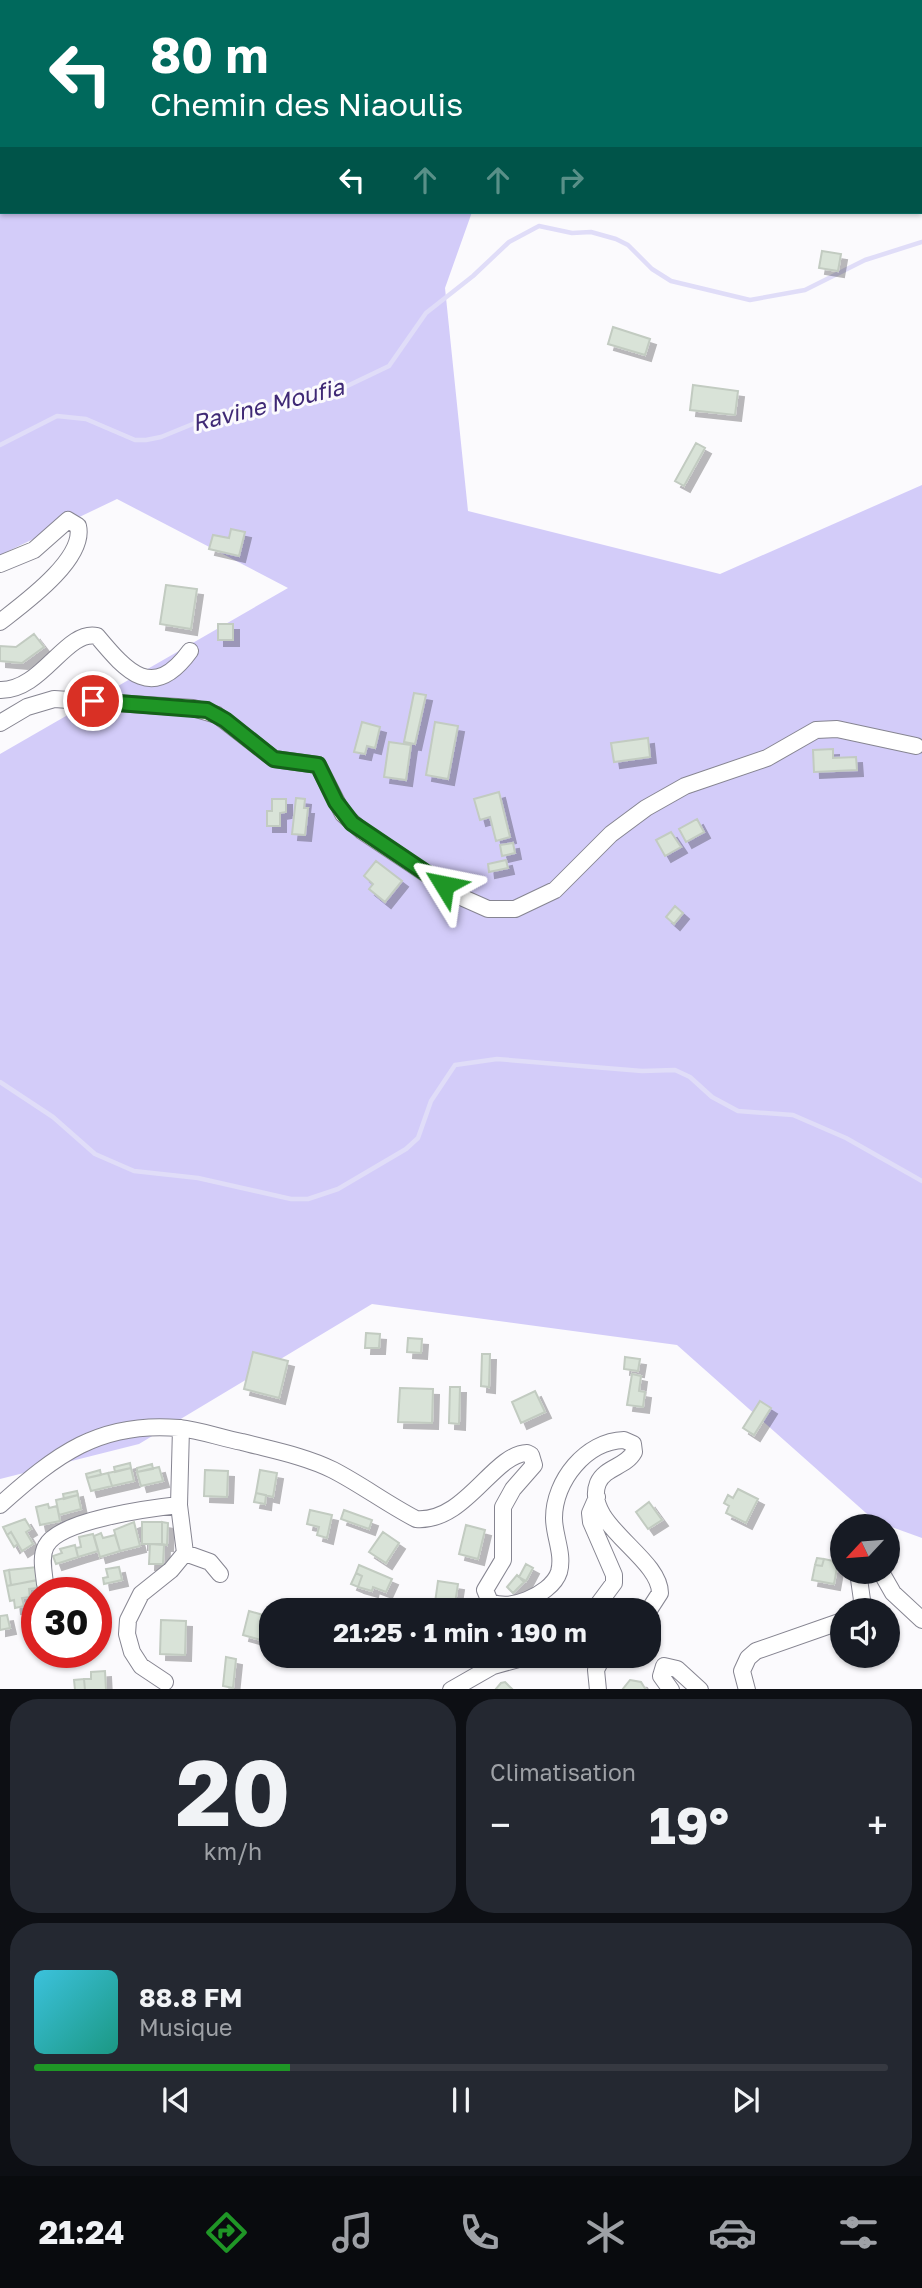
<!DOCTYPE html>
<html lang="fr">
<meta charset="utf-8">
<style>
:root{--surface:#171b24;--page:#242831;--text:#f1f3f6;--muted:#9ea1a6;--line:#363941;--accent:#1f9626}
body{margin:0;font-family:"Golos Text",sans-serif;background:var(--page);color:var(--text);height:100vh;display:flex;flex-direction:column;font-size:26px;white-space:nowrap}
*{box-sizing:border-box;margin:0}
p{font-size:23px;color:var(--muted)}
.icon{flex:none;width:38px;height:38px;fill:none;stroke:currentColor;stroke-width:2;stroke-linecap:round;stroke-linejoin:round}
.map{position:relative;height:1689px;overflow:hidden}
.panel{display:flex;flex-direction:column;gap:10px;padding:10px;background:#0d0f14;flex:1}
.panel>*{flex:none}
.hud{position:absolute;left:0px;top:0px;width:922px;height:214px;box-shadow:0 2px 5px #0004;background:#00695c;color:#fff;overflow:hidden}
.needle{width:46px;rotate:244deg}
.controls{position:absolute;left:830px;top:1514px;display:grid;gap:14px}
.controls a{display:grid;place-items:center;width:70px;height:70px;border-radius:50%;background:var(--surface);box-shadow:0 2px 5px #0004;font-size:35px}
.speed{position:absolute;left:21px;top:1577px;display:flex;gap:14px;font-size:35px;font-weight:700;text-align:center}
.speed>*{display:grid;place-content:center;width:91px;height:91px;border-radius:50%;background:var(--surface);box-shadow:0 2px 5px #0004;line-height:1}
.speed .limit{border:10px solid #d22;background:#fff;color:#111}
.pin{position:absolute;display:grid;place-items:center;width:60px;height:60px;color:#fff;margin:-30px;border:4px solid #fff;border-radius:50%;box-shadow:0 2px 7px #0007}
.me{position:absolute;width:77px;margin:-38px;rotate:305deg;stroke-linejoin:round;filter:drop-shadow(0 0 5px #0008)}
.turn{display:flex;align-items:center;gap:24px;height:147px;padding:0 35px;font-size:32px}
.turn .icon{width:91px;height:91px;stroke-width:2.5}
.turn b{display:block;font-size:49px;line-height:60px}
.lanes{display:flex;align-items:center;height:66px;padding:0 35px;background:#0003;justify-content:center;gap:35px;direction:ltr}
.lanes .off{opacity:.35}
.big{font-size:52px;font-weight:700;line-height:1.1}
.panel .tile{flex:1;display:flex;flex-direction:column;justify-content:center;gap:10px;min-width:0;padding:0 24px;border-radius:28px;background:var(--page)}
.panel .dial{align-items:center;gap:0}
.dial b{font-size:91px;line-height:1}
.song{display:flex;align-items:center;gap:21px}
.cover{width:84px;height:84px;border-radius:10px;background:linear-gradient(135deg,hsl(190 70% 55%),hsl(170 70% 35%))}
.played{height:7px;border-radius:4px;background:linear-gradient(90deg,var(--accent) 30%,var(--line) 30%)}
.keys{display:flex;justify-content:space-around;direction:ltr}
.heat{display:flex;justify-content:space-between;align-items:center;font-size:38px;direction:ltr}
.panel .tiles{flex:1;display:grid;gap:10px;grid-template-columns:1fr 1fr}
.tile:last-child{grid-column:span 2}
.trip{position:absolute;left:259px;top:1598px;width:402px;height:70px;border-radius:28px;background:var(--surface);box-shadow:0 2px 5px #0004;font-weight:700;line-height:70px;text-align:center}
.menu{display:flex;height:112px;justify-content:space-around;align-items:center;background:#090b0e;color:var(--muted)}
.menu .icon{width:49px;height:49px}
.menu .selected{color:var(--accent)}
.menu b{font-size:32px;color:var(--text)}
.map>svg:first-child{display:block}
.green{fill:#d3ccf9}
.lines{fill:none;stroke-linecap:round;stroke-linejoin:round}
.stream{stroke:#e0ddf8;stroke-width:4.5}
.building{fill:#d9e3d8;stroke:#c2cbc1;stroke-width:2;filter:url(#shadow)}
.minor-casing{stroke:#868591;stroke-width:18}
.minor{stroke:#fff;stroke-width:16}
.route-casing{stroke:#146219;stroke-width:18}
.route{stroke:#1f9626;stroke-width:12}
.labels{text-anchor:middle;stroke-width:6;stroke-linejoin:round;paint-order:stroke}
.water-label{font-size:23px;font-style:italic;fill:#3f2975;stroke:#fbfafd}
</style>
<div class="map">
<svg width="922" height="1690" viewBox="0 0 922 1690">
<defs>
<filter id="shadow"><feDropShadow dx="6" dy="6" stdDeviation="0" flood-color="#0004"/></filter>
</defs>
<rect width="100%" height="100%" fill="#fbfafd"/>
<path class="green" d="M0,0L240,2H2V212H472L445,288L468,511L720,574L922,485V1538L875,1521L677,1345L372,1304L139,1444L0,1479V754L288,588L117,499L0,555Z
M834,0H922V101L920,2Z"/>
<g class="lines">
<path class="stream" d="M0,445L57,416L86,419L135,440H146L161,437L205,419L343,388L389,366L426,313L473,276L509,242L539,226L572,233L591,232L616,239L628,245L652,269L671,281L750,300L805,290L865,260L922,242
M0,1082L53,1117L95,1154L134,1171L198,1178L291,1199H308L338,1189L406,1149L418,1138L431,1101L455,1065L497,1059L642,1071L675,1070L690,1077L712,1097L738,1111L793,1115L846,1138L922,1181"/>
</g>
<path class="building" d="M822,251L841,254L838,271L819,268Z
M613,327L650,339L645,355L608,344Z
M693,385L738,391L735,415L690,410Z
M696,443L705,448L684,486L675,481Z
M231,529L245,532L239,556L209,549L213,535L229,538Z
M166,585L197,589L191,629L160,624Z
M218,624H233V640H218Z
M34,634L44,647L22,663L0,661V646L16,647Z
M414,693L426,695L415,744L404,742Z
M362,722L380,727L375,748L367,746L365,754L354,752Z
M435,722L458,726L448,779L426,775Z
M648,738L650,757L614,762L611,743Z
M389,742L411,745L406,780L384,777Z
M833,749V758L856,757L857,770L814,772L813,750Z
M499,792L510,837L496,841L490,817L480,820L474,799Z
M296,798L305,799L304,808H308L305,835L292,834Z
M272,799H286V812L280,813V826H267V811H272Z
M697,819L704,832L686,842L679,829Z
M671,832L681,847L665,856L656,840Z
M513,843L515,853L502,856L500,845Z
M506,860L508,868L489,872L488,864Z
M376,861L402,881L385,902L369,889L373,884L364,876Z
M675,906L683,913L674,924L666,917Z
M366,1333L380,1334L379,1348H365Z
M408,1338L422,1339L421,1353L407,1352Z
M253,1352L288,1361L279,1398L244,1389Z
M482,1354H490L489,1387L481,1386Z
M625,1357L640,1359L638,1371L624,1369Z
M632,1374L641,1376L639,1391L645,1392L643,1407L627,1405Z
M450,1387H460L459,1424L449,1423Z
M400,1388L433,1389L432,1423L398,1422Z
M535,1391L545,1412L521,1423L512,1402Z
M760,1401L771,1408L754,1435L743,1428Z
M130,1463L131,1468L115,1472L114,1467Z
M152,1464L153,1469L137,1472V1468Z
M159,1467L163,1481L141,1486L137,1472Z
M131,1468L134,1481L112,1486L108,1473Z
M100,1470L101,1475L87,1478L86,1474Z
M205,1470L228,1471L227,1497L204,1496Z
M260,1470L277,1473L273,1497L256,1493Z
M108,1473L112,1486L91,1491L87,1478Z
M738,1489L758,1499L746,1523L726,1513L729,1506L724,1503L728,1495L733,1498Z
M77,1491L78,1495L64,1499L63,1494Z
M256,1493L266,1495L265,1504L254,1502Z
M78,1495L81,1509L59,1515L56,1500Z
M649,1502L662,1520L648,1529L636,1512Z
M48,1504L49,1508L57,1506L60,1521L40,1525L36,1507Z
M310,1510L332,1515L327,1538L317,1535L319,1527L307,1524Z
M344,1510L372,1520L369,1529L341,1519Z
M25,1519L31,1529L26,1532L33,1544L22,1551L11,1532L7,1535L3,1527Z
M134,1522L140,1546L120,1551L114,1530Z
M142,1522H162V1544H142Z
M162,1522L168,1523L167,1545L162,1544Z
M466,1525L485,1530L478,1559L459,1554Z
M11,1532L18,1544L14,1547L7,1535Z
M383,1532L399,1543L386,1563L369,1552Z
M101,1533L103,1538L115,1535L120,1551L100,1557L94,1536Z
M93,1534L98,1551L78,1557L76,1548L81,1547L79,1537Z
M150,1544L164,1545L163,1564H149Z
M75,1545L78,1557L56,1564L53,1556L62,1553L60,1549Z
M817,1558L824,1559L822,1566L815,1565Z
M824,1559L838,1562L834,1584L812,1580L815,1565L822,1566Z
M526,1564L533,1568L526,1581L519,1577Z
M359,1565L392,1579L386,1592L373,1587L372,1591L358,1587L362,1576L356,1573Z
M37,1567L39,1580L11,1585L9,1570Z
M119,1567L122,1580L104,1584L103,1578L108,1577L106,1569Z
M9,1570L11,1585L7,1586L4,1571Z
M356,1573L362,1576L358,1587L351,1584Z
M517,1575L524,1582L513,1593L507,1587Z
M37,1580L38,1588L29,1589L30,1597L22,1598L24,1606L15,1608L14,1600L10,1601L7,1586Z
M438,1581L458,1584L454,1610H434Z
M249,1611L267,1616L261,1640L243,1635Z
M7,1615L10,1628L0,1630V1616Z
M161,1620L186,1621L185,1655L160,1654Z
M226,1657L236,1659L233,1688L223,1686Z
M105,1671L106,1690H85L84,1679H91V1672Z
M84,1679L85,1690H75L74,1680Z
M630,1680L641,1682L646,1690H622Z
M505,1682L513,1690H495L501,1683Z"/>
<g class="lines">
<defs>
<path id="minor" d="M0,564L34,550L68,520L78,526C86,559 23,604 0,622
M0,690C42,691 66,629 97,636C127,672 153,702 190,651
M0,723L27,707L54,699L193,708L217,715L274,759L318,765L343,814L362,831L461,897L488,909H515L555,890L611,834L646,808L685,786L767,758L816,730L837,729L916,746
M181,1428L179,1505L185,1553
M0,1505C56,1455 99,1421 179,1428C200,1430 221,1438 242,1442C272,1450 305,1456 333,1470C362,1485 387,1504 416,1519C465,1523 493,1454 527,1453L531,1455L534,1465L513,1489L503,1507V1560L485,1590L490,1602C503,1607 515,1605 527,1600C539,1595 555,1585 559,1572C564,1554 554,1536 554,1518C554,1481 586,1441 624,1440L633,1444L634,1452C626,1467 605,1467 598,1483C582,1523 660,1557 660,1593L649,1610
M858,1572L862,1600L859,1610
M881,1572L893,1593L922,1620
M45,1584C44,1572 40,1557 46,1546C59,1520 151,1508 179,1505
M594,1610L614,1583V1575L591,1522L590,1513L597,1497
M165,1682L141,1666L132,1652L127,1634L128,1620L141,1594L171,1570L185,1553L210,1562L220,1574
M451,1690L493,1666L522,1658L550,1656
M598,1690L596,1670L603,1656
M671,1690L661,1676L664,1666L677,1669L700,1690
M747,1690L742,1671L748,1658L756,1651L842,1621"/>
</defs>
<use href="#minor" class="minor-casing"/>
<use href="#minor" class="minor"/>
</g>
<g class="lines">
<defs>
<path id="route" d="M93,701L207,710L225,720L274,759L318,765L336,802L352,823L444,885"/>
</defs>
<use href="#route" class="route-casing"/>
<use href="#route" class="route"/>
</g>
<g class="labels">
<g class="water-label">
<text transform="translate(268 405) rotate(-14)" y="8">Ravine Moufia</text>
</g>
</g>
</svg>
<div class="controls">
<a><svg class="needle" viewBox="-14 -14 28 28"><path d="M0-13l5 13h-10z" fill="#e53935"/><path d="M0 13l5-13h-10z" fill="#9ea1a6"/></svg></a>
<a><svg class="icon" aria-label="sound" viewBox="0 0 24 24"><path d="M4 9h4l5-4v14l-5-4H4zM17 9q2 3 0 6"/></svg></a>
</div>
<div class="speed"><div class="limit">30</div></div>
<div class="pin" style="left:93px;top:701px;background:#d93025"><svg class="icon" aria-label="arrive" viewBox="0 0 24 24"><path d="M6 21V4h12l-3 4 3 4H6"/></svg></div>
<svg class="me" style="left:444px;top:885px" viewBox="-20 -20 40 40"><path d="M0-17L14 15 0 8-14 15z" fill="#1f9626" stroke="#fff" stroke-width="4"/></svg>
<div class="trip">21:25 · 1 min · 190 m</div>
<div class="hud">
<div class="turn"><svg class="icon" aria-label="left" viewBox="0 0 24 24"><path d="M17 20v-9H6M10 6l-5 5 5 5"/></svg><div><b>80 m</b>Chemin des Niaoulis</div></div>
<div class="lanes"><svg class="icon" aria-label="left" viewBox="0 0 24 24"><path d="M17 20v-9H6M10 6l-5 5 5 5"/></svg><svg class="icon off" aria-label="ahead" viewBox="0 0 24 24"><path d="M12 20V5M6 11l6-6 6 6"/></svg><svg class="icon off" aria-label="ahead" viewBox="0 0 24 24"><path d="M12 20V5M6 11l6-6 6 6"/></svg><svg class="icon off" aria-label="right" viewBox="0 0 24 24"><path d="M7 20v-9h11M14 6l5 5-5 5"/></svg></div>
</div>
</div>
<section class="panel">
<div class="tiles">
<div class="tile dial"><b>20</b><p>km/h</p></div>
<div class="tile"><p>Climatisation</p>
<div class="heat"><a>−</a><b class="big">19°</b><a>+</a></div>
</div>
<div class="tile">
<div class="song"><i class="cover"></i><div><b>88.8 FM</b><p>Musique</p></div></div>
<div class="played"></div>
<div class="keys"><svg class="icon" aria-label="previous" viewBox="0 0 24 24"><path d="M18 5L8 12l10 7zM5 5v14"/></svg><svg class="icon" aria-label="pause" viewBox="0 0 24 24"><path d="M8 5v14M16 5v14"/></svg><svg class="icon" aria-label="next" viewBox="0 0 24 24"><path d="M6 5l10 7-10 7zM19 5v14"/></svg></div>
</div>
</div>
</section>
<nav class="menu">
<b>21:24</b>
<svg class="icon selected" aria-label="directions" viewBox="0 0 24 24"><path d="M12 3l9 9-9 9-9-9zM9 14v-3h6M13 9l2 2-2 2"/></svg>
<svg class="icon" aria-label="music" viewBox="0 0 24 24"><path d="M9 18V5l10-2v13"/><circle cx="6" cy="18" r="3"/><circle cx="16" cy="16" r="3"/></svg>
<svg class="icon" aria-label="phone" viewBox="0 0 24 24"><path d="M5 4h4l2 5-3 2q2 4 5 5l2-3 5 2v4C11 20 4 13 5 4z"/></svg>
<svg class="icon" aria-label="climate" viewBox="0 0 24 24"><path d="M12 3v18M4 7l16 10M4 17L20 7"/></svg>
<svg class="icon" aria-label="car" viewBox="0 0 24 24"><path d="M5 17H2v-5l4-1 3-4h7l3 4 3 1v5h-3M9 17h6M6 11h13"/><circle cx="7" cy="17" r="2"/><circle cx="17" cy="17" r="2"/></svg>
<svg class="icon" aria-label="filters" viewBox="0 0 24 24"><path d="M4 7h16M4 17h16"/><circle cx="9" cy="7" r="2"/><circle cx="15" cy="17" r="2"/></svg>
</nav>
